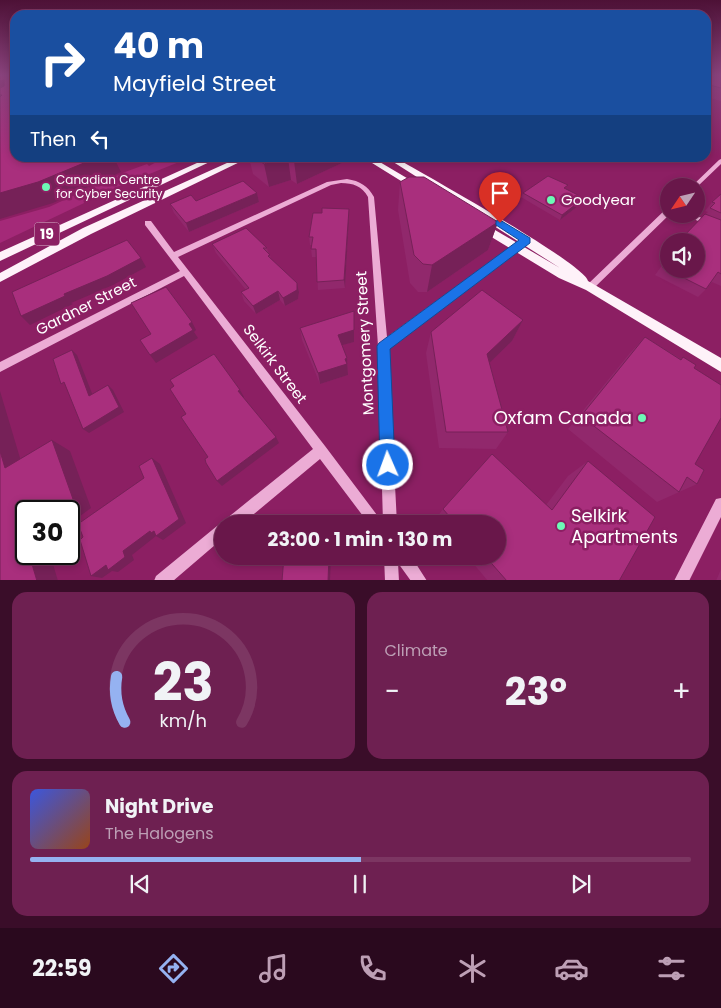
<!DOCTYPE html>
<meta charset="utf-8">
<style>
:root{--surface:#69174a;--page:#6e2051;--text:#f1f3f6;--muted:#bd9fb5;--line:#7c3662;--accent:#95b2f1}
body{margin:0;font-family:Poppins,sans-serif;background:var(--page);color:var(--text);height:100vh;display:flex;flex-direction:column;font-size:19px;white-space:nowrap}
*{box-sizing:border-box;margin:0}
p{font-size:16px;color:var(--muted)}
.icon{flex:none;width:28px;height:28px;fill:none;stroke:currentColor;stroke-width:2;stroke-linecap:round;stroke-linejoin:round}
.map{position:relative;height:580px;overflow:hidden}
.side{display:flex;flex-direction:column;gap:12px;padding:12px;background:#3a0d29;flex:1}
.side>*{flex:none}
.guide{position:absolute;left:10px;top:10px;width:701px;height:152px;border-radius:15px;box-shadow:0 2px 8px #0003,0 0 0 1px var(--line);background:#1a4fa0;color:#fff;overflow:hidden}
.needle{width:32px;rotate:235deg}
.fabs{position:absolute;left:660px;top:178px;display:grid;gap:10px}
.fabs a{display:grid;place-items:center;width:45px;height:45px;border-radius:50%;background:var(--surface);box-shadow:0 2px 8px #0003,0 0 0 1px var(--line);font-size:25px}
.speed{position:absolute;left:15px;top:500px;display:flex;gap:10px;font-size:25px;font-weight:700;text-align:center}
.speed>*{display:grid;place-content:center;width:65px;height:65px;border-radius:50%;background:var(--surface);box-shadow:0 2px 8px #0003,0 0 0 1px var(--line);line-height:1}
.speed .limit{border:2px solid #111;border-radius:8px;background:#fff;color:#111}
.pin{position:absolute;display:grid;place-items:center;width:42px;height:42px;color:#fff;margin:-51px -21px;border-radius:50% 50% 50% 0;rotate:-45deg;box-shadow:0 0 5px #0007}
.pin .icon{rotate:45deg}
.me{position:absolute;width:55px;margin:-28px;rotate:358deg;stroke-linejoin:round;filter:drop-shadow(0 0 4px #0008)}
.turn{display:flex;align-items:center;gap:18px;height:105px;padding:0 20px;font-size:22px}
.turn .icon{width:65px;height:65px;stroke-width:2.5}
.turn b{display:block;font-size:35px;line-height:42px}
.then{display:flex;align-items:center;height:48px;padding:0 20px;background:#0003;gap:10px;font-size:19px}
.big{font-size:38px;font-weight:700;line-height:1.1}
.side .tile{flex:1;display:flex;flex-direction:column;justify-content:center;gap:8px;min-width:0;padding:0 18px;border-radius:15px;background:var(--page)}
.side .dial{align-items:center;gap:0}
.dial svg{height:130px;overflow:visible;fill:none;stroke:var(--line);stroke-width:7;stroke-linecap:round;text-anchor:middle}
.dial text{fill:var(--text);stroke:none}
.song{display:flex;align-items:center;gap:15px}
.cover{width:60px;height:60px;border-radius:8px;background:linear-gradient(135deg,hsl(230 70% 55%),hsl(20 70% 35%))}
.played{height:5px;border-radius:2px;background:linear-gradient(90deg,var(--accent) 50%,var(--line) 50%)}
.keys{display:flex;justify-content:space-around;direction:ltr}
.heat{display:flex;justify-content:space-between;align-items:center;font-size:28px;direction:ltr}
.side .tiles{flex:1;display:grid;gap:12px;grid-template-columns:1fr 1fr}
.tile:last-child{grid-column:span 2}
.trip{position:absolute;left:214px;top:515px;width:292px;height:50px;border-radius:25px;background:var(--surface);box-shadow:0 2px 8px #0003,0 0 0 1px var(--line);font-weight:700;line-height:50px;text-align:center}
.tab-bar{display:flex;height:80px;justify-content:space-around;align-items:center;background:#2a091e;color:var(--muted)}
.tab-bar .icon{width:35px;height:35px}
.tab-bar .selected{color:var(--accent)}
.tab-bar b{font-size:22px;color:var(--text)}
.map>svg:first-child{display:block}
.green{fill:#a42978}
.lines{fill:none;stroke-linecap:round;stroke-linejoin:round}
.minor{fill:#ecacd5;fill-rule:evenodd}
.major{fill:#fef2f9;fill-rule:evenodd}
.wall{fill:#91286c}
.shaded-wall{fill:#762158}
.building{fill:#a92f7d;stroke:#762158}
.route{fill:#1a73e8;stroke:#114b97}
.poi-dot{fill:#6df9b6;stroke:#8c1f63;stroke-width:2}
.labels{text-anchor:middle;stroke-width:5;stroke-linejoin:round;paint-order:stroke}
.far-poi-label{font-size:12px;fill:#fff;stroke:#8c1f63;text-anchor:start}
.shield{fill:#8c1f63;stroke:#dcbcd0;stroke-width:1}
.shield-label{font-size:14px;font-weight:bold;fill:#fff}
.poi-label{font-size:15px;fill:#fff;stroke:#8c1f63;text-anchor:start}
.street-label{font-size:15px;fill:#fff;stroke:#8c1f63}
.near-poi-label{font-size:18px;fill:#fff;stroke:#8c1f63;text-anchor:end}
</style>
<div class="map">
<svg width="721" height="581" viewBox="0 0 721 581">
<rect width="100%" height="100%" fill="#8c1f63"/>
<path class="green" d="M164,158L168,161L176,158H189L122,185L0,243V221L49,207L125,172L147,164L149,166Z"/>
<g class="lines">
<path class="minor" d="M721,159V164L697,187L692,186L719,160Z
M347,179C360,181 368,186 374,197L387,337L523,238H529L530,240L388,348L397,524H369L320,459L242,524H224L226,519L313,449L184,276L0,372V362L180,271L145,225V221H151L174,252L327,182ZM341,183C353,183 362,186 368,197L378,346L383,523L325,446L178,257L331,185Z
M666,209H669V214H670L593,289H587L586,287L587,285Z
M682,214H692L721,226V231Z
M721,498V517L689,581H674L716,499Z
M222,524V539L173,581H154L156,576L217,526Z
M384,556H411L427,581H411L398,563L399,581H385Z"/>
<path class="major" d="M208,158H218L0,261V252Z
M238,158H248L91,234L0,282V273L83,228Z
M364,158H373L422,187L420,189H414Z
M387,158H396C422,173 585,264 588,281L721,358V372L586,290L559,278L475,227L474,225L475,223H483L560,268Z"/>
</g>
<path class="wall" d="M706,75H721V101L706,97Z
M249,158H342V163L297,184L291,180L269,187L253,174Z
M400,182L498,222L488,250L427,292H418L410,283L398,210Z
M566,190L582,203L560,220L521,197L523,193Z
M257,193L259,202L189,232L174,213L170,204Z
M721,194V286L712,282L706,289L698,297L655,275L669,256V269L696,241H679L708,212L705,211L712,202Z
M349,217L345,288L318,290L316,257H312L311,249L312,245H310L309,237Z
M212,244L267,248L268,252L270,255L271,259L297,283L299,292L298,299L285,306L280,300L256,314L244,301L241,292L246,290L216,253Z
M523,320L512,341L489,363L508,432L496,449L439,448L426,353L431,332Z
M300,328L354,342L342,345L347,358L348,375L320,384L302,340Z
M645,337L681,359L683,357L694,368L695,464L697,484L657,502L568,429L630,353Z
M588,461L619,581H488L467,556H498V524H438L435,520L443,509L546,505L568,476Z
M721,569V581H716Z"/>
<path class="shaded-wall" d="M4,80L15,97L0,95V81Z
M96,158H114L121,172L53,203L0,219V193Z
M285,158H288L291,180L269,187L264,164Z
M302,158H342V163L297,184L294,161Z
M257,193L259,202L189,232L186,223Z
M584,198L582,203L560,220L562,215Z
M349,209V217L345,288L344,280Z
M498,222L488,250L427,292L432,265Z
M141,258L146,267L113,285L71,303L73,304L30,325L21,316L64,294Z
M297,283L299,292L298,299L285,306L283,298Z
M278,291L280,300L256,314L253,306Z
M354,311V342L339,346L338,335Z
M523,320L512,341L478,374L487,354Z
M192,322L196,330L194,332L198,338L156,363L150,355Z
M72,350L77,355L95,401L89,396Z
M347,358L348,375L320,384L318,373Z
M108,385L113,390L124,412L89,433L83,429Z
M240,390L244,397L242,399L238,391Z
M0,391L26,478L5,468L0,451Z
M276,437L279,443L222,486L217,481Z
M52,440L70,451L91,508L69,524V511H56Z
M152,458L160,464L186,523L163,540L156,536L132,555L134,560L118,572L112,571L102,578L91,576L123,551Z
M26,531V542L24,533Z
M29,554H50L58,581H37Z
M329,556H331L330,581H328Z"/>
<path class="building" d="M0,75H15V158H96L38,182L0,193V97L2,95H0V88L4,86V80L0,81Z
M706,75H721V88L706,84Z
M256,158H285L264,164Z
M289,158H302L294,161Z
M548,176L568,185L564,188L584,198L562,215L523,193Z
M409,177H424L498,222L432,265L423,264L414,255L400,182Z
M243,181L257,193L186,223L170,204L191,195L196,201Z
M721,194V213L710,208L715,203L712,202Z
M322,208L349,209L344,280L317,282L316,249H311L313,237H309L313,213H322Z
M705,214L721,220V274L718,272L706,289L662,267L669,258V269H696V241H680L684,236Z
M246,228L267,248H263L270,255L268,256L297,283V290L283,298L278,291L253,306L241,292L249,288L212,244Z
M127,240L141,258L107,276L64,294L65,296L21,316L12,292Z
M166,287L192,322L189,324L193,330L150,355L140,340L151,334L131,303Z
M482,290L523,320L487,354L508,432H446L431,332Z
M354,311V330L338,335L347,358L345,359L347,364L318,373L300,328Z
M645,337L681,360L683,357L696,365L694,368L721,385V418L695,464L704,470L697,484L687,477L679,492L581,416Z
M72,350L89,396L108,385L119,407L83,429L64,382L61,384L53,359Z
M214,354L240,390L238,391L276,437L217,481L206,463L205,459L208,457L181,417L186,414L170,389L174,386L170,380Z
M52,440L73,499L56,511H26V531L24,533L26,542V554H29L37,581H0V451L5,468Z
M492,454L552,510L588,461L655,517L619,581H507L485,556H498V524H456L443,509Z
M152,458L179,519L156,536L154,531L151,533L150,531L123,551L125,557L108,570L106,565L91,576L80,540L83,537L78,524L144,478L139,466Z
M288,517H331V524H288Z
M284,556H329L328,581H282Z"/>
<linearGradient id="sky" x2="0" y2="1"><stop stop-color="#4d1136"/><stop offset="0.48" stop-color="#88427c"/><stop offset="1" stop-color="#88427c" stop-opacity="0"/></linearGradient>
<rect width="721" height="156" fill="url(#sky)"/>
<path class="route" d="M500,220L530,238V243L390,349L395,465L393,470L388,473L382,470L380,465L377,346L379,343L519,240L496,225V221Z"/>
<g class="poi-dot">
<circle cx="46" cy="187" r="5"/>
<circle cx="551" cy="200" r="5"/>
<circle cx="642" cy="418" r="5"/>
<circle cx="561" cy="526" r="5"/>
</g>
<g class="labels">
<g class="far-poi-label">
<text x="56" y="184">Canadian Centre<tspan x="56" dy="14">for Cyber Security</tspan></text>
</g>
<rect class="shield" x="34.5" y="222.5" width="25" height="23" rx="4"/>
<g class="shield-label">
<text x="47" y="239">19</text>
</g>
<g class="poi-label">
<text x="561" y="205">Goodyear</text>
</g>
<g class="street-label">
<text transform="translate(86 306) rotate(-27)" y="5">Gardner Street</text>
<text transform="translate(365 343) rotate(-93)" y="5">Montgomery Street</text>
<text transform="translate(275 364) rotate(53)" y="5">Selkirk Street</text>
</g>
<g class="near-poi-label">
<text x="632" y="424">Oxfam Canada</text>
<text x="571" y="522" text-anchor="start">Selkirk<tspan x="571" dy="21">Apartments</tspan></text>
</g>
</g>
</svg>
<div class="fabs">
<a><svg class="needle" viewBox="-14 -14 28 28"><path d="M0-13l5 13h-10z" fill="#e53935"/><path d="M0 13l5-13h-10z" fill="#bd9fb5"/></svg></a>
<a><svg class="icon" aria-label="sound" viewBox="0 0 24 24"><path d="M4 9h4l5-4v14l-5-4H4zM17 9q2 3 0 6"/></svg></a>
</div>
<div class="speed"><div class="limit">30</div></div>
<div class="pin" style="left:500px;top:223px;background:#d93025"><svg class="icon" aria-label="arrive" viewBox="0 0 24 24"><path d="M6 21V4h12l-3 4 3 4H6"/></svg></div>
<svg class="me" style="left:388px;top:465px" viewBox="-20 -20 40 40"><circle r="17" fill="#1a73e8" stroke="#fff" stroke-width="3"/><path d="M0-11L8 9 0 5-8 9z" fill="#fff"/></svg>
<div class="trip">23:00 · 1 min · 130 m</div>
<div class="guide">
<div class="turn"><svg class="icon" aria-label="right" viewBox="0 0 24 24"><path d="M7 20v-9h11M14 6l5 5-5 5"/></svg><div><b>40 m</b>Mayfield Street</div></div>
<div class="then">Then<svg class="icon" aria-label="left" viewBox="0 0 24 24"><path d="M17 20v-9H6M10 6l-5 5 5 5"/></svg></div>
</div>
</div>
<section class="side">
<div class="tiles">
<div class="tile dial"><svg viewBox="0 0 100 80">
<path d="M14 69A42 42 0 1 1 86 69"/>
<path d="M14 69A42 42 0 0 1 9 41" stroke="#95b2f1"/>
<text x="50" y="56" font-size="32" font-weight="700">23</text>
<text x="50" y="72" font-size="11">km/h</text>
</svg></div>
<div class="tile"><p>Climate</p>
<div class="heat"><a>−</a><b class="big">23°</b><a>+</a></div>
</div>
<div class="tile">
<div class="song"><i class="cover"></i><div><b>Night Drive</b><p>The Halogens</p></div></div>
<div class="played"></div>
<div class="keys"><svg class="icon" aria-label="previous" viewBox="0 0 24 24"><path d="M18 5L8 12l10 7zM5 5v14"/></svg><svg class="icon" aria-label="pause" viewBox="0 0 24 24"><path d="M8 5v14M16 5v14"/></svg><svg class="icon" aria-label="next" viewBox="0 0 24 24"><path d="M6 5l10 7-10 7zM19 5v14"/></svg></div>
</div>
</div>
</section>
<nav class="tab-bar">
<b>22:59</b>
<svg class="icon selected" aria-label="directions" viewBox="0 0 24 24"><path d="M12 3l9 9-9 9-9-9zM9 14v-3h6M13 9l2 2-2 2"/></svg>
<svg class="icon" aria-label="music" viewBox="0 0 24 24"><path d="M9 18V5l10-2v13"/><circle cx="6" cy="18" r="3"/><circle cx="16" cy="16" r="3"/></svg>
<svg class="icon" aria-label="phone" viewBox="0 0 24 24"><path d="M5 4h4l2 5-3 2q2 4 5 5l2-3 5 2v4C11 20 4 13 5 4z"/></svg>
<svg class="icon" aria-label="climate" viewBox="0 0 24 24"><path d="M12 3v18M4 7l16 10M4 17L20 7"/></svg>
<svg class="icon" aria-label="car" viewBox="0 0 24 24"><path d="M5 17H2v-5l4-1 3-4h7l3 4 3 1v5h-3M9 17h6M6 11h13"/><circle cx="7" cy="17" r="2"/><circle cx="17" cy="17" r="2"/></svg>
<svg class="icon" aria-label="filters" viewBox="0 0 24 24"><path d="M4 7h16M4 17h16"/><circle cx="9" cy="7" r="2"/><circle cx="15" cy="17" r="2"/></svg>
</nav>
